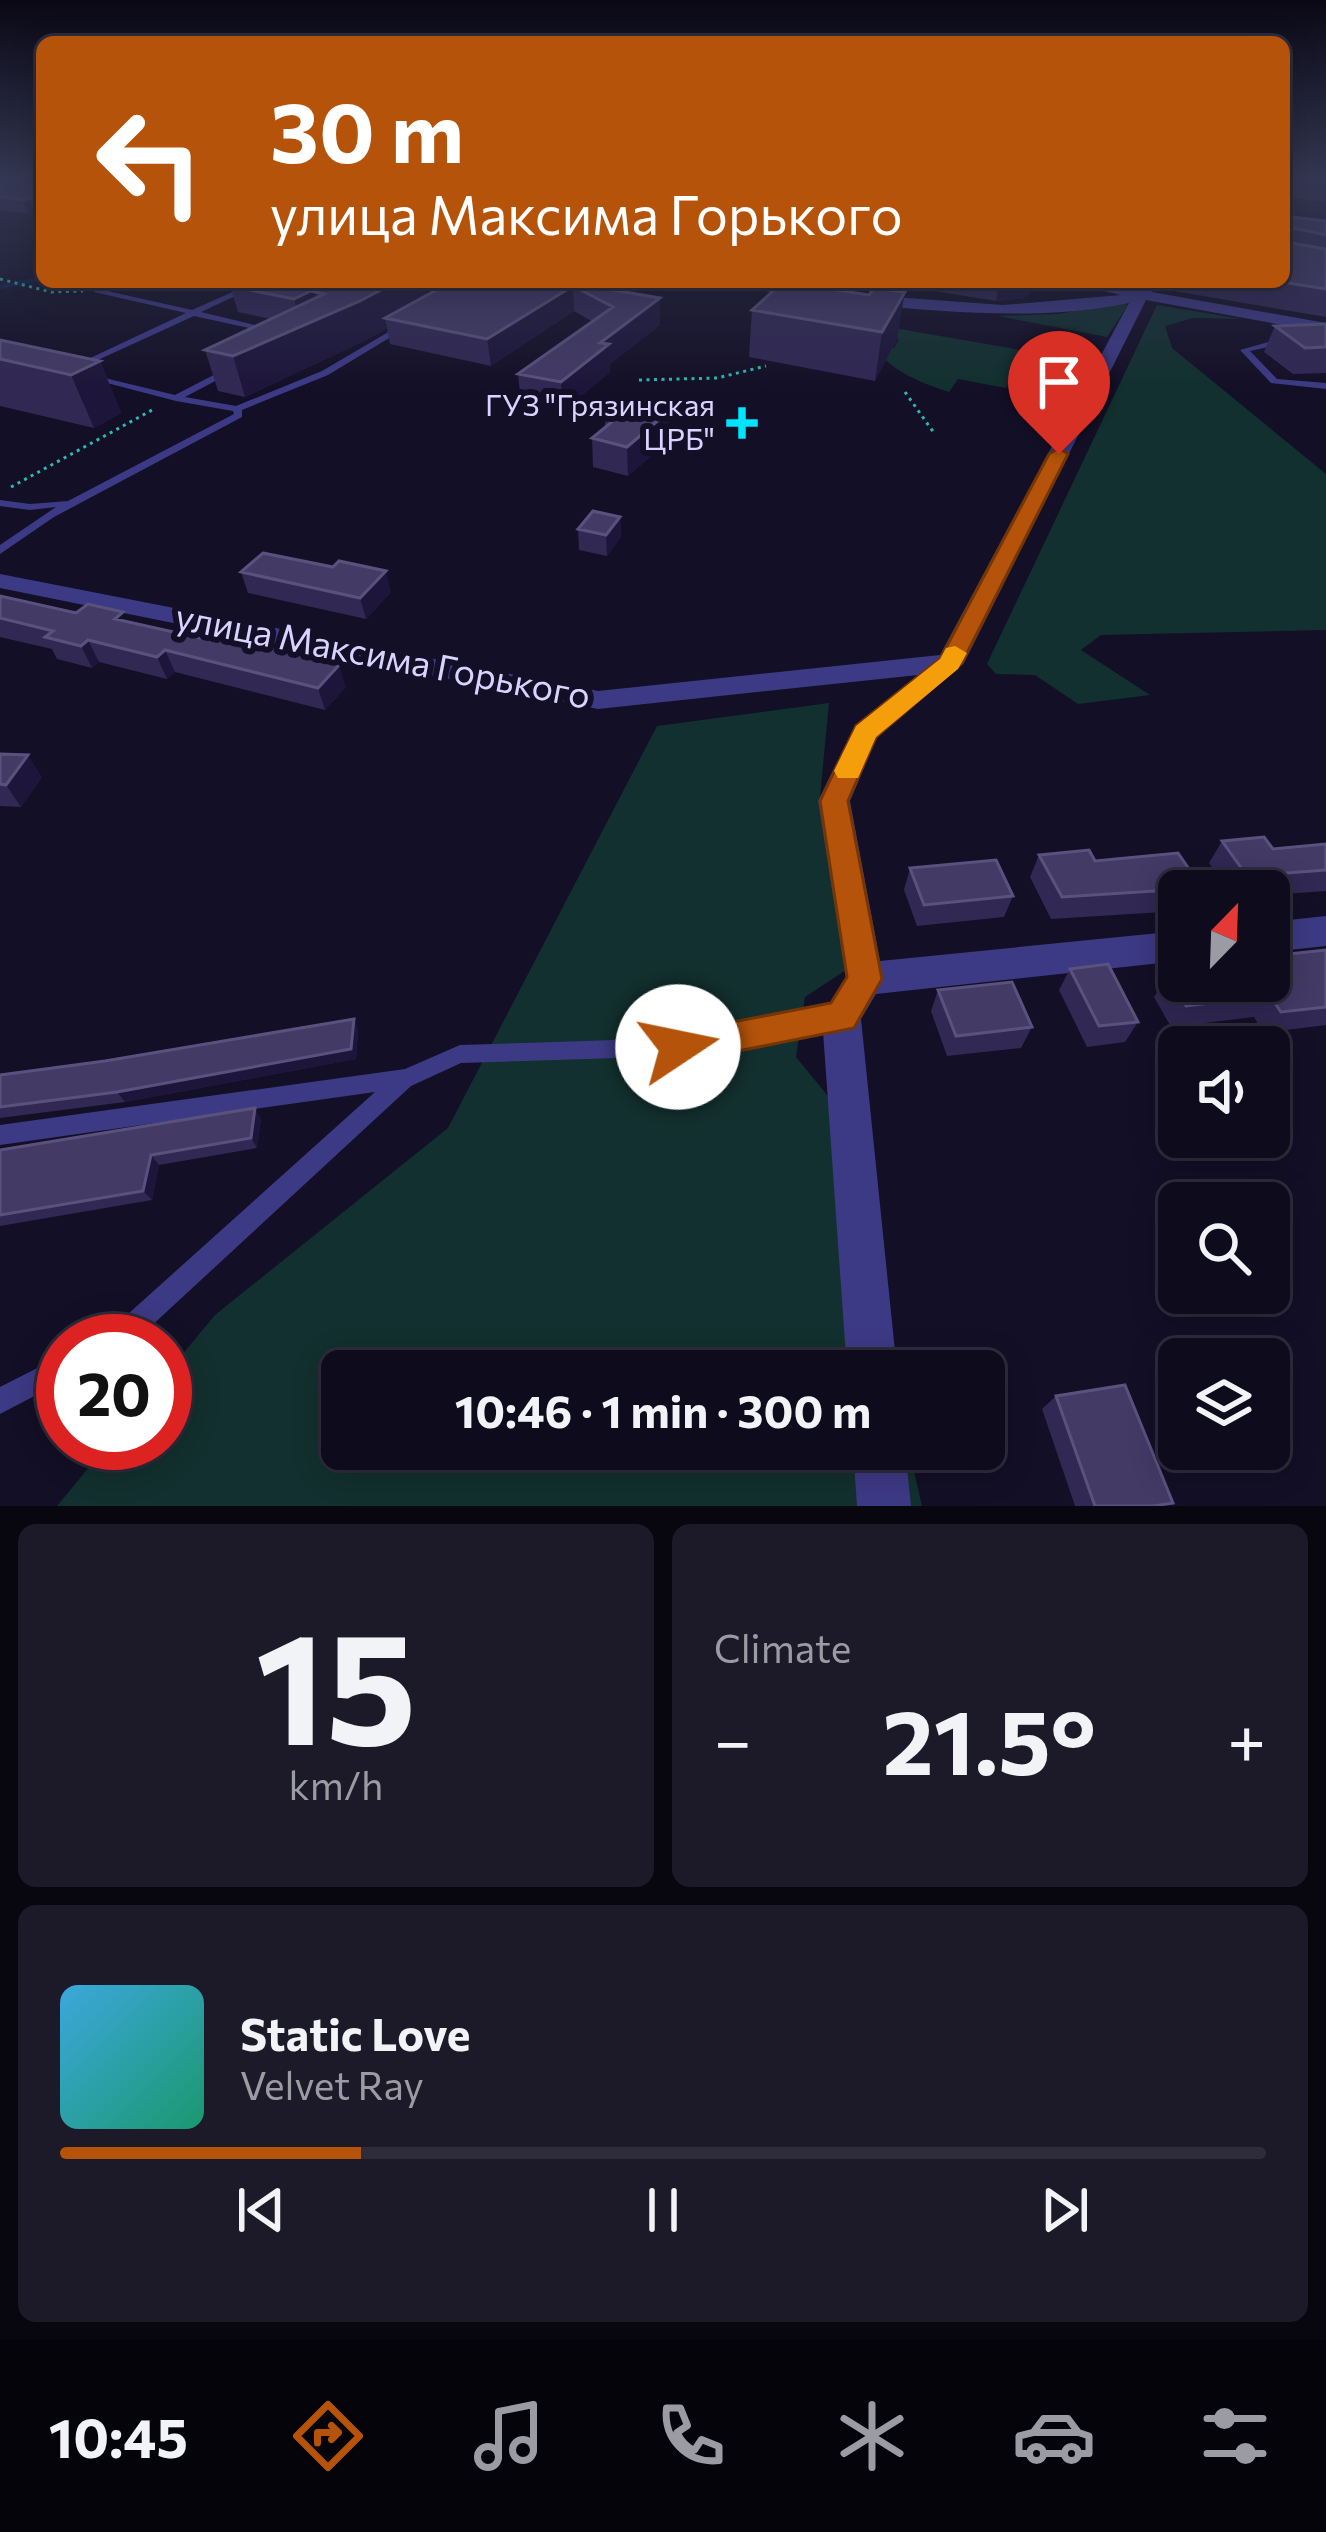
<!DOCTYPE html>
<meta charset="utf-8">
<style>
:root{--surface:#0e0b1c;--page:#1c1929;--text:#f1f3f6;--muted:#9b9ba3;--line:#2e2b3b;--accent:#b45309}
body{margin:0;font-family:Commissioner,sans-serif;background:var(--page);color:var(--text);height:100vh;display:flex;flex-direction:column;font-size:45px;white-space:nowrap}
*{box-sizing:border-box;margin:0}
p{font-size:39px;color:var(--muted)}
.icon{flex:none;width:66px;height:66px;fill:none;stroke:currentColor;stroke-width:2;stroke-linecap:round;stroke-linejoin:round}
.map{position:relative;height:1506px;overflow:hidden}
.drawer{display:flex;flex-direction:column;gap:18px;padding:18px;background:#08060f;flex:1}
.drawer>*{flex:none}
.banner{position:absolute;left:36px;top:36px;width:1254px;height:252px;border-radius:18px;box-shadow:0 6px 30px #0003,0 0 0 3px var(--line);background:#b45309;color:#fff;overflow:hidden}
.needle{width:78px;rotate:23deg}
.fabs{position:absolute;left:1158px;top:870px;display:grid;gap:24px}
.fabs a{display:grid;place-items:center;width:132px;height:132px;border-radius:18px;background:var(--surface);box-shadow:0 6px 30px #0003,0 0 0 3px var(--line);font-size:60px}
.speed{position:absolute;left:36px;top:1314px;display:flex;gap:24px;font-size:60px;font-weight:700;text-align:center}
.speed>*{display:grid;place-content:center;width:156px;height:156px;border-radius:50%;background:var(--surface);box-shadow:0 6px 30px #0003,0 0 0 3px var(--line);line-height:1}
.speed .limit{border:18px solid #d22;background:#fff;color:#111}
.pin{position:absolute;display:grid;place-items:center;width:102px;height:102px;color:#fff;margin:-123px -51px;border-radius:50% 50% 50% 0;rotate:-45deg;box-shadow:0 0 12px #0007}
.pin .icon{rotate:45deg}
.me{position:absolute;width:132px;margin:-66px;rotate:79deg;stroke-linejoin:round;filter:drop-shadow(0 0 9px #0008)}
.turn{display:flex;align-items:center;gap:42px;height:252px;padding:0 36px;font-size:54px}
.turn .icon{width:156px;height:156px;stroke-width:2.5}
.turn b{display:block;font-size:84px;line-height:102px}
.big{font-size:90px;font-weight:700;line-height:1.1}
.drawer .widget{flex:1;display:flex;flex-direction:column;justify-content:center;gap:18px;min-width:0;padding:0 42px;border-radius:18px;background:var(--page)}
.drawer .dial{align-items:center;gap:0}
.dial b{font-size:156px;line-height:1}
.song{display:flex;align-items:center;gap:36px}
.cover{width:144px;height:144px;border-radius:18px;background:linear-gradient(135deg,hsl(200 70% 55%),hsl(160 70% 35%))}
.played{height:12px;border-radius:6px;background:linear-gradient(90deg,var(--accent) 25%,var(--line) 25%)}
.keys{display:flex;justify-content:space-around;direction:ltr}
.heat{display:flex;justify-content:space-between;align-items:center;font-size:66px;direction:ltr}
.drawer .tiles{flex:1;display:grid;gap:18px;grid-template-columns:1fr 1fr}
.widget:last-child{grid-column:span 2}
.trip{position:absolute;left:321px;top:1350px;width:684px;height:120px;border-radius:18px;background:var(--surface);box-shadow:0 6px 30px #0003,0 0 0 3px var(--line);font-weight:700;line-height:120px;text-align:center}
.dock{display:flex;height:192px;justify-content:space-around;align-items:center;background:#06040b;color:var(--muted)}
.dock .icon{width:84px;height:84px}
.dock .current{color:var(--accent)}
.dock b{font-size:54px;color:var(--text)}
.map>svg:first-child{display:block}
.green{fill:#12302f}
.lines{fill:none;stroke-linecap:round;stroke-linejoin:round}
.stream-far1{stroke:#0a1f44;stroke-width:3}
.stream{stroke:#0a1f44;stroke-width:4.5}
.path{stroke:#2fb8b0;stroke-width:3;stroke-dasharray:3 4.5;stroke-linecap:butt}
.service{fill:#3d3a85;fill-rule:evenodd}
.minor{fill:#3d3a85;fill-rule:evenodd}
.wall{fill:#312854}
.shaded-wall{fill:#1d163a}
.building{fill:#433a66;stroke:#5a527e;stroke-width:3}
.route{fill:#b45309;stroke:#753606;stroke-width:3}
.slow{fill:#f59e0b}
.poi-dot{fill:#00e5ff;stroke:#130f26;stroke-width:4.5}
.labels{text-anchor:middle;stroke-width:12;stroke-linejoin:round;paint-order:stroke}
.far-poi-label{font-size:30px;fill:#d9d4ff;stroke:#130f26;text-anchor:end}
.street-label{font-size:36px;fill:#d9d4ff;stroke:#130f26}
</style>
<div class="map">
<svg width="1326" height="1506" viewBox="0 0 1326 1506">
<rect width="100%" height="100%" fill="#130f26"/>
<path class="green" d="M1123,303L1128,305L1107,337L998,316L1058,314Z
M1157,305L1241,319L1193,318L1165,326L1172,348L1326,474V630L1101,635L1081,650L1150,695L1078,704L1035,675L996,674L987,664Z
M871,324L1021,350L1029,357L1006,388L958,379L949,392C916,381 892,371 870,344L894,348L899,339L870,334Z
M829,703L819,807L846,970L805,997L796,1057L828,1096L891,1371H342V1449H909L922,1506H57L109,1443H165V1375L215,1315L448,1128L657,726Z"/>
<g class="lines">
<path class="stream-far1" d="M16,284L42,279"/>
<path class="stream" d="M0,287L31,281"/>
<path class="path" d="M0,279L51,292L83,291
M639,380L717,378L766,366
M905,392L934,433
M11,487L154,409"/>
<path class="service" d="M255,282H265L201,312L272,329V333L194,316L76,370L69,368L186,313L94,292V288L192,310Z
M402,324L409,326L328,375L242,410V417L54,517L0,554V545L56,507L30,510L0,506V500L30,504L68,501L234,414L233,411L176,401L88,378V374L175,395L231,366L235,369L234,371L185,397L236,406L322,371Z
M1283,338L1286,339V343L1250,351L1277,379L1326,383V389L1271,383L1240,350Z
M838,1008L845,1011L848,1017L845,1023L838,1026L678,1056L461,1063L411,1086L135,1341H99L102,1332L118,1323L375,1092L0,1145V1125L405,1069L460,1045L678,1038Z
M63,1355V1381L0,1414V1387Z"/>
<path class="minor" d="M23,178H38L22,187L42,190V198L4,188Z
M720,282H756L820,295L812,300Z
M1066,282L1138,289L1144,282H1159L1152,292L1326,323V333L1146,300L964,663L877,737L850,801L880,961L1179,931V961L876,994L861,1019L897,1371H847L822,1017L846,977L818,801L855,725L918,675L598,709L0,588V574L598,691L940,655L1129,303C1042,321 954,312 866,305L858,300L866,295L1003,305L1121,295Z
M1326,916V946L1269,952V922Z
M853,1449H905L911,1506H857Z"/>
</g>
<path class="wall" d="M0,178H15L9,181L39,188L33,178H42V210L29,214L0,210Z
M1284,178H1326V202L1284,197Z
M1284,216L1326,221V317L1168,290L1171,282H1284Z
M239,282H424L426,295L451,282H642L627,293L660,298V325L610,364V372L563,411L521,403L518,374L593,322L574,311L491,366L390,344L387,328L368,339L245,397L218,391L205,350L271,319L238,312L230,286Z
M878,282H1039L1025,298L996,301Z
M869,295L897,339L875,381L749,357L752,310Z
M1326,324V373L1293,374L1264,352L1275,326Z
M0,340L100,361L121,413L94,428L0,406Z
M605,419L669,440L628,476L593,467L592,438L605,427Z
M620,517L621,537L607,556L579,550L578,529Z
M241,572L391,592L366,619L248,593Z
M0,596L76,613L128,621L346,687L325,710L175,672L167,679L99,662L92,668L57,659L52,649L0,637Z
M0,754L42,777L21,807L0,806Z
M1222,841L1273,849L1326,844V891L1269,895V891H1228L1209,863Z
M1039,855L1095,861L1202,888L1200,891H1179V911L1051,919L1030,877Z
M910,868L1013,896L1004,917L917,926L904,890Z
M1326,950V1025L1263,1033L1254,1017L1171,1027L1154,997L1168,976L1269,981Z
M1070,969L1138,1022L1125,1042L1087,1047L1059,990Z
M938,990L1032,1027L1021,1048L947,1056L931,1011Z
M358,1029L356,1059L125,1102L0,1118V1075Z
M261,1118L257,1148L159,1165L152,1200L0,1226V1150Z
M1056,1396L1153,1506H1075L1042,1409Z"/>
<path class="shaded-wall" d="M42,195V210L29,214L23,200Z
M249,282H302L249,290Z
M329,282H369L324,294L315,292L320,315L301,325L294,299Z
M396,282H424L427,305L385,318L387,328L368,339L245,397L233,356Z
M604,282H642L609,305L595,287Z
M1000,282H1039L1025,298L996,301Z
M573,286L574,311L491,366L487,339Z
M905,292L897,339L875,381L882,332Z
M660,298V325L610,364V372L563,411L561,382L600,343Z
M100,361L121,413L94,428L71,375Z
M669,411V440L628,476L627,447Z
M620,517L621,537L607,556L606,535Z
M386,571L391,592L366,619L360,598Z
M88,640L99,662L92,668L81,646Z
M165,650L175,672L167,679L157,657Z
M339,665L346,687L325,710L318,688Z
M28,755L42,777L21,807L6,785Z
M354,1019L358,1029L356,1059L125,1102L117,1092Z
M255,1108L261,1118L257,1148L251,1138Z
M151,1155L159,1165L152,1200L143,1191Z"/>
<path class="building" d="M40,178H42V195L23,200L0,197V179L39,188Z
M1284,216L1326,221V235L1294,228L1289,232L1291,243L1326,249V289L1282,282H1284Z
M239,282H249L248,285L258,289L272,282H329L294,299L230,286Z
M336,282H396L360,301L233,356L205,350L324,294L315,292Z
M451,282H604L595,287L660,298L600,343L609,344L561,382L518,374L613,307L573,286L487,339L385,318Z
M783,282L869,295L874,288L905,292L882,332L752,310Z
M1326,324V347L1305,348L1275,326Z
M0,340L100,361L71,375L0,359Z
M626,402L669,411L627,447L592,438L613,421L605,419Z
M593,511L620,517L606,535L578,529Z
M263,553L333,567L339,561L386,571L360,598L241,572Z
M0,596L76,613L88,604L123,612L115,619L214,641L220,635L339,665L318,688L165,650L157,657L88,640L81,646L45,637L53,631L0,618Z
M0,754L28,755L6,785L0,784Z
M1264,837L1273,849L1326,844V870L1247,876L1222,841Z
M1089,850L1095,861L1178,853L1202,888L1062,897L1039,855Z
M996,860L1013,896L924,905L910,868Z
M1326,950V1007L1281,1012L1270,996L1186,1006L1168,976L1179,975V981H1269V956Z
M1108,964L1138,1022L1099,1026L1070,969Z
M1012,982L1032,1027L956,1036L938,990Z
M354,1019L351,1049L117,1092L0,1107V1075L105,1061Z
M255,1108L251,1138L151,1155L143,1191L0,1215V1150Z
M1125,1385L1173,1503L1153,1506H1095L1056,1396Z"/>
<linearGradient id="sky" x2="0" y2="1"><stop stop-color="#0a0815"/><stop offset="0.46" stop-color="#333752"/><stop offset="1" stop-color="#333752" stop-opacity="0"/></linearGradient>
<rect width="1326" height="389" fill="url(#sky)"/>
<path class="route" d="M1059,448L1068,454L962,663L876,737L848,801L882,979L854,1028L678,1063L666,1059L660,1047L666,1035L831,1003L847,977L820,801L856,726L940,659L1049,454Z"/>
<path class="slow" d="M955,646L967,653L958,669L876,737L858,778H838L834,771L856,726L940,659L946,648Z"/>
<path class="poi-dot" d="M736 405h12v12h12v12h-12v12h-12v-12h-12v-12h12z"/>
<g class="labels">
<g class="far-poi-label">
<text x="715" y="416">ГУЗ "Грязинская<tspan x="715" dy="34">ЦРБ"</tspan></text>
</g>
<g class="street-label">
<text transform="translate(383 656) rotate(11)" y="13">улица Максима Горького</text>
</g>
</g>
</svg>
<div class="fabs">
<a><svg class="needle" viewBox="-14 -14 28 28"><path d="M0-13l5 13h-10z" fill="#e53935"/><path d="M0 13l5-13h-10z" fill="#9b9ba3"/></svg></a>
<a><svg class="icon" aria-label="sound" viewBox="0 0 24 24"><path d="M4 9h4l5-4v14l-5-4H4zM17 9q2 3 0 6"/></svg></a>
<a><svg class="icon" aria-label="search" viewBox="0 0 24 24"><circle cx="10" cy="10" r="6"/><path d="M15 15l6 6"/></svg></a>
<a><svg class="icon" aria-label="layers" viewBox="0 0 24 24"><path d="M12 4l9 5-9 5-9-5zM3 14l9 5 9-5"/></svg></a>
</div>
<div class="speed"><div class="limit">20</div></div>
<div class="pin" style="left:1059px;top:454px;background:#d93025"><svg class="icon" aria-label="arrive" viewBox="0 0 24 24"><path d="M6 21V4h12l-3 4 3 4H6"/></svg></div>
<svg class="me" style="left:678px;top:1047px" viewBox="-20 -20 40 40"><circle r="19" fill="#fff"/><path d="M0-13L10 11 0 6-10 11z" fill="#b45309"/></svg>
<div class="trip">10:46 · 1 min · 300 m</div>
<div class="banner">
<div class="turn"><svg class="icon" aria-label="left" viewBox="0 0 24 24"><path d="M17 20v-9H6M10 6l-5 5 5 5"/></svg><div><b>30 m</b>улица Максима Горького</div></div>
</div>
</div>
<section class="drawer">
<div class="tiles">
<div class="widget dial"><b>15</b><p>km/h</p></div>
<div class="widget"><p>Climate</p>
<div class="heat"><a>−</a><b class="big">21.5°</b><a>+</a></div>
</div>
<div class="widget">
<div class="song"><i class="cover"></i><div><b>Static Love</b><p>Velvet Ray</p></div></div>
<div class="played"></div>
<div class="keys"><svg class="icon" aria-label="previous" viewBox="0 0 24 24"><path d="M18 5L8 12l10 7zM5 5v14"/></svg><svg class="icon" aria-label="pause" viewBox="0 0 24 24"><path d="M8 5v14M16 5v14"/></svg><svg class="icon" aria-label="next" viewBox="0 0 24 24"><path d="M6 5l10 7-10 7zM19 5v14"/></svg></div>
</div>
</div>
</section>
<nav class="dock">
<b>10:45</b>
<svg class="icon current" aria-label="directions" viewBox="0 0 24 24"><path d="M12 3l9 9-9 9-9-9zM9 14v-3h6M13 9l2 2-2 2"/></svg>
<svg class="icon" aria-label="music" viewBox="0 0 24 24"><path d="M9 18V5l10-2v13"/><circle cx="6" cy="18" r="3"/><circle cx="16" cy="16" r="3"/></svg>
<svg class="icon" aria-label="phone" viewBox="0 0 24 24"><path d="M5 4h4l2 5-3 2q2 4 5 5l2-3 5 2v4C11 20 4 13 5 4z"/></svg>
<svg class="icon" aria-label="climate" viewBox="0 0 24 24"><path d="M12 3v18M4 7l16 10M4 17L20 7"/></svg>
<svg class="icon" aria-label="car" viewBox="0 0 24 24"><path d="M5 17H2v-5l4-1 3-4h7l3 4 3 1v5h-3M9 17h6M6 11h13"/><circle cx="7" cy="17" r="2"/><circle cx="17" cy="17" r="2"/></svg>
<svg class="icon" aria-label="filters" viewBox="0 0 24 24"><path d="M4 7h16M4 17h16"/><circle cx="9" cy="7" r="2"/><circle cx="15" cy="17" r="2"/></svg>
</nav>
